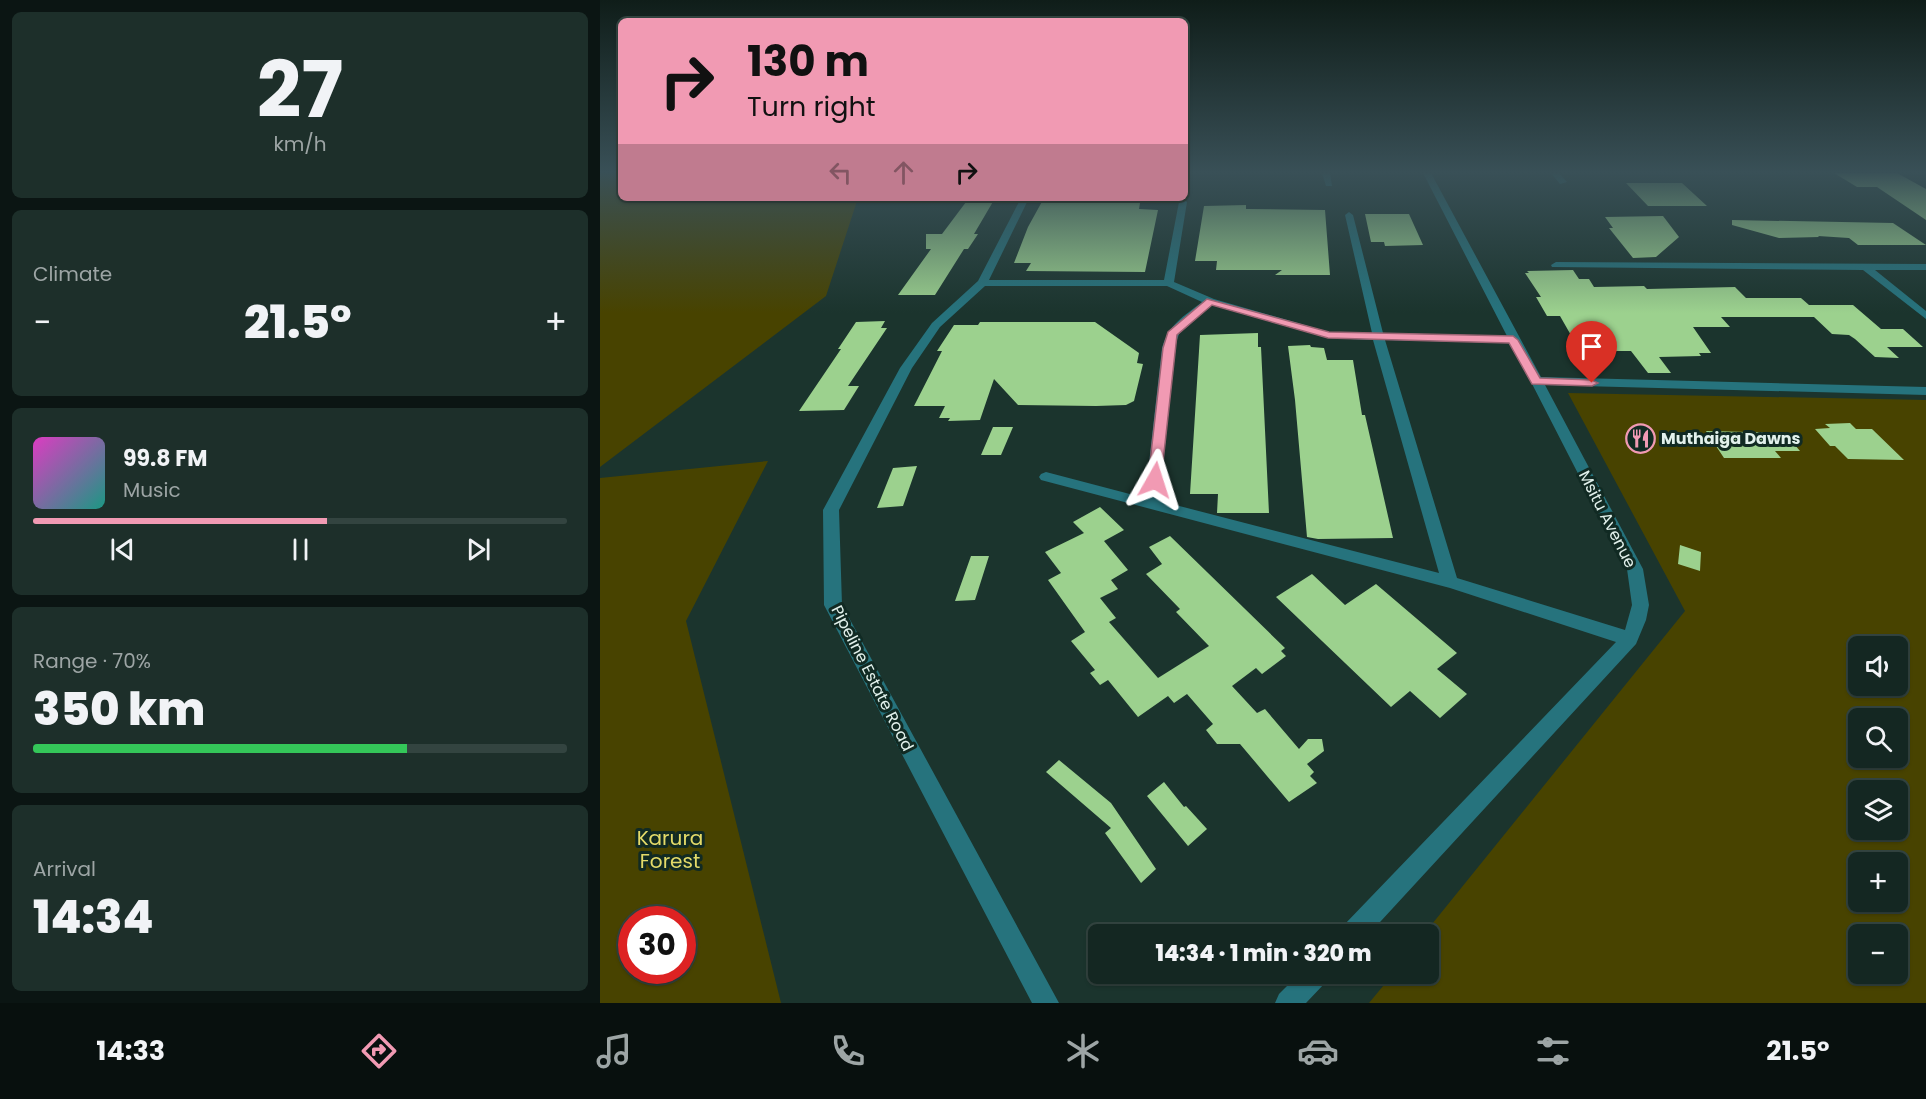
<!DOCTYPE html>
<meta charset="utf-8">
<style>
:root{--surface:#142722;--page:#1d2f2a;--text:#f1f3f6;--muted:#9da5a5;--line:#334440;--accent:#f19ab3}
body{margin:0;font-family:Poppins,sans-serif;background:var(--page);color:var(--text);height:100vh;display:flex;flex-direction:column;font-size:22px;white-space:nowrap}
*{box-sizing:border-box;margin:0}
p{font-size:20px;color:var(--muted)}
.icon{flex:none;width:33px;height:33px;fill:none;stroke:currentColor;stroke-width:2;stroke-linecap:round;stroke-linejoin:round}
.map{position:relative;flex:1;overflow:hidden}
.details{display:flex;flex-direction:column;gap:12px;padding:12px;background:#0b1513;width:600px}
.details>*{flex:none}
.guide{position:absolute;left:18px;top:18px;width:570px;height:183px;border-radius:9px;box-shadow:0 2px 4px #0004,0 0 0 2px var(--line);background:#f19ab3;color:#111;overflow:hidden}
.buttons{position:absolute;left:1248px;top:636px;display:grid;gap:12px}
.buttons a{display:grid;place-items:center;width:60px;height:60px;border-radius:9px;background:var(--surface);box-shadow:0 2px 4px #0004,0 0 0 2px var(--line);font-size:30px}
.speed{position:absolute;left:18px;top:906px;display:flex;gap:12px;font-size:30px;font-weight:700;text-align:center}
.speed>*{display:grid;place-content:center;width:78px;height:78px;border-radius:50%;background:var(--surface);box-shadow:0 2px 4px #0004,0 0 0 2px var(--line);line-height:1}
.speed .limit{border:9px solid #d22;background:#fff;color:#111}
.pin{position:absolute;display:grid;place-items:center;width:51px;height:51px;color:#fff;margin:-62px -26px;border-radius:50% 50% 50% 0;rotate:-45deg;box-shadow:0 0 6px #0007}
.pin .icon{rotate:45deg}
.me{position:absolute;width:66px;margin:-33px;rotate:6deg;stroke-linejoin:round;filter:drop-shadow(0 0 4px #0008)}
.turn{display:flex;align-items:center;gap:21px;height:126px;padding:0 30px;font-size:27px}
.turn .icon{width:78px;height:78px;stroke-width:2.5}
.turn b{display:block;font-size:42px;line-height:51px}
.lanes{display:flex;align-items:center;height:57px;padding:0 30px;background:#0003;justify-content:center;gap:30px;direction:ltr}
.lanes .off{opacity:.35}
.big{font-size:45px;font-weight:800;line-height:1.1}
.details .tile{flex:1;display:flex;flex-direction:column;justify-content:center;gap:9px;min-width:0;padding:0 21px;border-radius:9px;background:var(--page)}
.details .dial{align-items:center;gap:0}
.dial b{font-size:78px;line-height:1}
.song{display:flex;align-items:center;gap:18px}
.cover{width:72px;height:72px;border-radius:9px;background:linear-gradient(135deg,hsl(310 70% 55%),hsl(170 70% 35%))}
.played{height:6px;border-radius:3px;background:linear-gradient(90deg,var(--accent) 55%,var(--line) 55%)}
.keys{display:flex;justify-content:space-around;direction:ltr}
.heat{display:flex;justify-content:space-between;align-items:center;font-size:33px;direction:ltr}
.charge{height:9px;border-radius:4px;background:linear-gradient(90deg,#34c759 70%,var(--line) 0)}
.trip{position:absolute;left:488px;top:924px;width:351px;height:60px;border-radius:9px;background:var(--surface);box-shadow:0 2px 4px #0004,0 0 0 2px var(--line);font-weight:800;line-height:60px;text-align:center}
.tab-bar{display:flex;height:96px;justify-content:space-around;align-items:center;background:#08100e;color:var(--muted)}
.tab-bar .icon{width:42px;height:42px}
.tab-bar .selected{color:var(--accent)}
.tab-bar b{font-size:27px;color:var(--text)}
main{display:flex;flex:1;min-height:0}
.map>svg:first-child{display:block}
.green{fill:#484300;fill-rule:evenodd}
.building{fill:#9cd18e}
.lines{fill:none;stroke-linecap:round;stroke-linejoin:round}
.street{fill:#26737d;fill-rule:evenodd}
.route{fill:#f19ab3;stroke:#9d6474;stroke-width:1.5}
.labels{text-anchor:middle;stroke-width:6;stroke-linejoin:round;paint-order:stroke}
.poi-label{font-size:16px;font-weight:bold;fill:#e2f1ec;stroke:#112a23;text-anchor:start}
.street-label{font-size:16px;fill:#e2f1ec;stroke:#112a23}
.near-park-label{font-size:20px;fill:#e4db69;stroke:#112a23}
</style>
<main>
<section class="details">
<div class="tile dial"><b>27</b><p>km/h</p></div>
<div class="tile"><p>Climate</p>
<div class="heat"><a>−</a><b class="big">21.5°</b><a>+</a></div>
</div>
<div class="tile">
<div class="song"><i class="cover"></i><div><b>99.8 FM</b><p>Music</p></div></div>
<div class="played"></div>
<div class="keys"><svg class="icon" aria-label="previous" viewBox="0 0 24 24"><path d="M18 5L8 12l10 7zM5 5v14"/></svg><svg class="icon" aria-label="pause" viewBox="0 0 24 24"><path d="M8 5v14M16 5v14"/></svg><svg class="icon" aria-label="next" viewBox="0 0 24 24"><path d="M6 5l10 7-10 7zM19 5v14"/></svg></div>
</div>
<div class="tile"><p>Range · 70%</p><b class="big">350 km</b><div class="charge"></div></div>
<div class="tile"><p>Arrival</p><b class="big">14:34</b></div>
</section>
<div class="map">
<svg width="1326" height="1003" viewBox="0 0 1326 1003">
<rect width="100%" height="100%" fill="#1b342d"/>
<path class="green" d="M0,173H21V198H258L226,296L0,467Z
M968,393L1326,400V1003H769L793,974H828V934H824L1085,611ZM1258,646H1298V686H1258ZM1258,718H1298V758H1258ZM1258,790H1298V830H1258ZM1258,862H1298V902H1258ZM1258,934H1298V974H1258Z
M168,461L86,621L181,1003H0V478ZM32,920H82V970H32Z"/>
<path class="building" d="M1234,173H1297L1326,189V220L1277,187H1257Z
M1026,183H1082L1107,206H1048Z
M369,198H390L388,201L394,200L374,234H378L368,249H364L335,295H298L331,249H326V234H342Z
M444,198L530,201L540,203L539,209L558,210L545,272L426,271L431,263H414L428,227Z
M646,205V209L725,210L730,275H675L682,270H616L617,261H595L604,206Z
M765,214H809L823,245L785,246L784,242H771Z
M1063,216L1079,237L1056,257L1033,258L1009,228H1013L1005,217Z
M1132,220L1293,223L1326,245H1258L1249,238L1218,236L1219,237L1179,238L1132,225Z
M973,270L979,279H989L994,287L1044,286L1047,289L1135,287L1146,298H1201L1209,305H1253L1281,329H1303L1323,347H1287L1299,358L1275,357L1255,339L1249,335L1232,334L1214,317H1121L1130,327H1093L1111,353H1099L1101,356L1059,357L1071,373H1048L1031,351H980L960,316H947L936,297H941L925,273H929L927,271Z
M285,321L281,328H287L248,386H259L244,410L199,411L241,349H238L256,322Z
M380,322H495L539,353L537,363L543,364L534,401L526,405L496,406L418,405L394,379L380,420L348,421L350,418H339L345,406H314L342,351H337L354,325H378Z
M658,333V347H661L669,513H617L618,494H590L600,335Z
M710,345L711,347L724,348L727,360H753L762,415H765L793,538L718,539L707,537L695,400L688,346Z
M1250,423L1256,429H1272L1304,460L1248,459L1235,446H1230L1215,429L1230,428L1225,424Z
M393,427H413L401,455H381Z
M1106,431L1185,433L1200,451H1175L1181,458H1124Z
M317,466L303,506L277,508L293,468Z
M500,507L524,530L504,541L528,570L511,580L518,589L500,598L516,618L509,622L558,678L609,646L576,612L580,609L546,574L562,564L549,547L570,536L685,648L681,651L686,656L662,674L656,668L632,686L657,713L665,709L699,749L708,739H722L724,751L707,764L714,772L710,776L717,783L689,802L640,744H617L606,730L613,724L587,694L574,703L568,696L538,717L508,680L500,685L490,673L495,670L471,641L485,632L448,580L461,573L445,552L484,533L473,522Z
M1080,545L1101,552L1100,571L1078,564Z
M371,556H389L375,600L355,601Z
M712,574L745,605L776,584L857,653L837,669L867,694L840,718L810,691L791,707L676,597Z
M459,760L511,803L556,869L541,883L505,833L511,828L446,772Z
M564,782L584,807L586,806L607,829L588,846L547,796Z"/>
<g class="lines">
<path class="street" d="M722,173H730L732,186H726Z
M823,173H831L941,377L1326,387V395L945,385L1043,569L1049,605L1046,620L1036,644L769,934H741L744,925L1016,642L850,588L441,480L439,477L441,474L446,472L545,498L562,348C569,324 583,317 602,302L567,286H385L340,327L312,368L239,510L242,605L459,1003H432L224,605L223,510L300,368L332,323L378,281L421,198H429L389,280H564L579,202L583,199L587,202L574,282L614,299L729,332L772,333L745,215L749,212L753,215L783,333L907,336ZM612,305L728,338L773,340L839,573L560,501L574,348L581,329ZM785,340L911,343L1027,569L1032,605L1025,630L857,578Z
M951,173H959L967,182L960,184Z
M956,262L1326,264V270H1275L1326,311V319L1263,270L952,267L951,265Z
M699,974H729L725,983L706,1003H675L679,994Z"/>
</g>
<linearGradient id="sky" x2="0" y2="1"><stop stop-color="#0f1d19"/><stop offset="0.55" stop-color="#395057"/><stop offset="1" stop-color="#395057" stop-opacity="0"/></linearGradient>
<rect width="1326" height="313" fill="url(#sky)"/>
<path class="route" d="M607,299L729,332L913,336L918,340L940,378L992,380L998,383L992,386L932,384L909,343L728,338L612,305L577,335L561,480L559,484H550L548,480L563,348L568,332Z"/>
<defs>
<symbol id="restaurant-ring" viewBox="-11 -11 22 22"><circle r="9.5" fill="#112a23" stroke="#f19ab3" stroke-width="1.5"/><path d="M-5-6h1v4h1v-4h1v4h1v-4h1v5L-1.5 .5V6h-2V.5L-5-1ZM5-6V6H3V1.5H1.5Q1.5-4 5-6Z" fill="#f19ab3"/></symbol>
</defs>
<g fill-rule="evenodd">
<use href="#restaurant-ring" x="1024" y="422" width="33" height="33"/>
</g>
<g class="labels">
<g class="poi-label">
<text x="1061" y="444">Muthaiga Dawns</text>
</g>
<g class="street-label">
<text transform="translate(1008 519) rotate(63)" y="6">Msitu Avenue</text>
<text transform="translate(273 678) rotate(63)" y="6">Pipeline Estate Road</text>
</g>
<g class="near-park-label">
<text x="70" y="845">Karura<tspan x="70" dy="23">Forest</tspan></text>
</g>
</g>
</svg>
<div class="buttons">
<a><svg class="icon" aria-label="sound" viewBox="0 0 24 24"><path d="M4 9h4l5-4v14l-5-4H4zM17 9q2 3 0 6"/></svg></a>
<a><svg class="icon" aria-label="search" viewBox="0 0 24 24"><circle cx="10" cy="10" r="6"/><path d="M15 15l6 6"/></svg></a>
<a><svg class="icon" aria-label="layers" viewBox="0 0 24 24"><path d="M12 4l9 5-9 5-9-5zM3 14l9 5 9-5"/></svg></a>
<a>+</a>
<a>−</a>
</div>
<div class="speed"><div class="limit">30</div></div>
<div class="pin" style="left:992px;top:383px;background:#d93025"><svg class="icon" aria-label="arrive" viewBox="0 0 24 24"><path d="M6 21V4h12l-3 4 3 4H6"/></svg></div>
<svg class="me" style="left:555px;top:480px" viewBox="-20 -20 40 40"><path d="M0-17L14 15 0 8-14 15z" fill="#f19ab3" stroke="#fff" stroke-width="4"/></svg>
<div class="trip">14:34 · 1 min · 320 m</div>
<div class="guide">
<div class="turn"><svg class="icon" aria-label="right" viewBox="0 0 24 24"><path d="M7 20v-9h11M14 6l5 5-5 5"/></svg><div><b>130 m</b>Turn right</div></div>
<div class="lanes"><svg class="icon off" aria-label="left" viewBox="0 0 24 24"><path d="M17 20v-9H6M10 6l-5 5 5 5"/></svg><svg class="icon off" aria-label="ahead" viewBox="0 0 24 24"><path d="M12 20V5M6 11l6-6 6 6"/></svg><svg class="icon" aria-label="right" viewBox="0 0 24 24"><path d="M7 20v-9h11M14 6l5 5-5 5"/></svg></div>
</div>
</div>
</main>
<nav class="tab-bar">
<b>14:33</b>
<svg class="icon selected" aria-label="directions" viewBox="0 0 24 24"><path d="M12 3l9 9-9 9-9-9zM9 14v-3h6M13 9l2 2-2 2"/></svg>
<svg class="icon" aria-label="music" viewBox="0 0 24 24"><path d="M9 18V5l10-2v13"/><circle cx="6" cy="18" r="3"/><circle cx="16" cy="16" r="3"/></svg>
<svg class="icon" aria-label="phone" viewBox="0 0 24 24"><path d="M5 4h4l2 5-3 2q2 4 5 5l2-3 5 2v4C11 20 4 13 5 4z"/></svg>
<svg class="icon" aria-label="climate" viewBox="0 0 24 24"><path d="M12 3v18M4 7l16 10M4 17L20 7"/></svg>
<svg class="icon" aria-label="car" viewBox="0 0 24 24"><path d="M5 17H2v-5l4-1 3-4h7l3 4 3 1v5h-3M9 17h6M6 11h13"/><circle cx="7" cy="17" r="2"/><circle cx="17" cy="17" r="2"/></svg>
<svg class="icon" aria-label="filters" viewBox="0 0 24 24"><path d="M4 7h16M4 17h16"/><circle cx="9" cy="7" r="2"/><circle cx="15" cy="17" r="2"/></svg>
<b>21.5°</b>
</nav>
